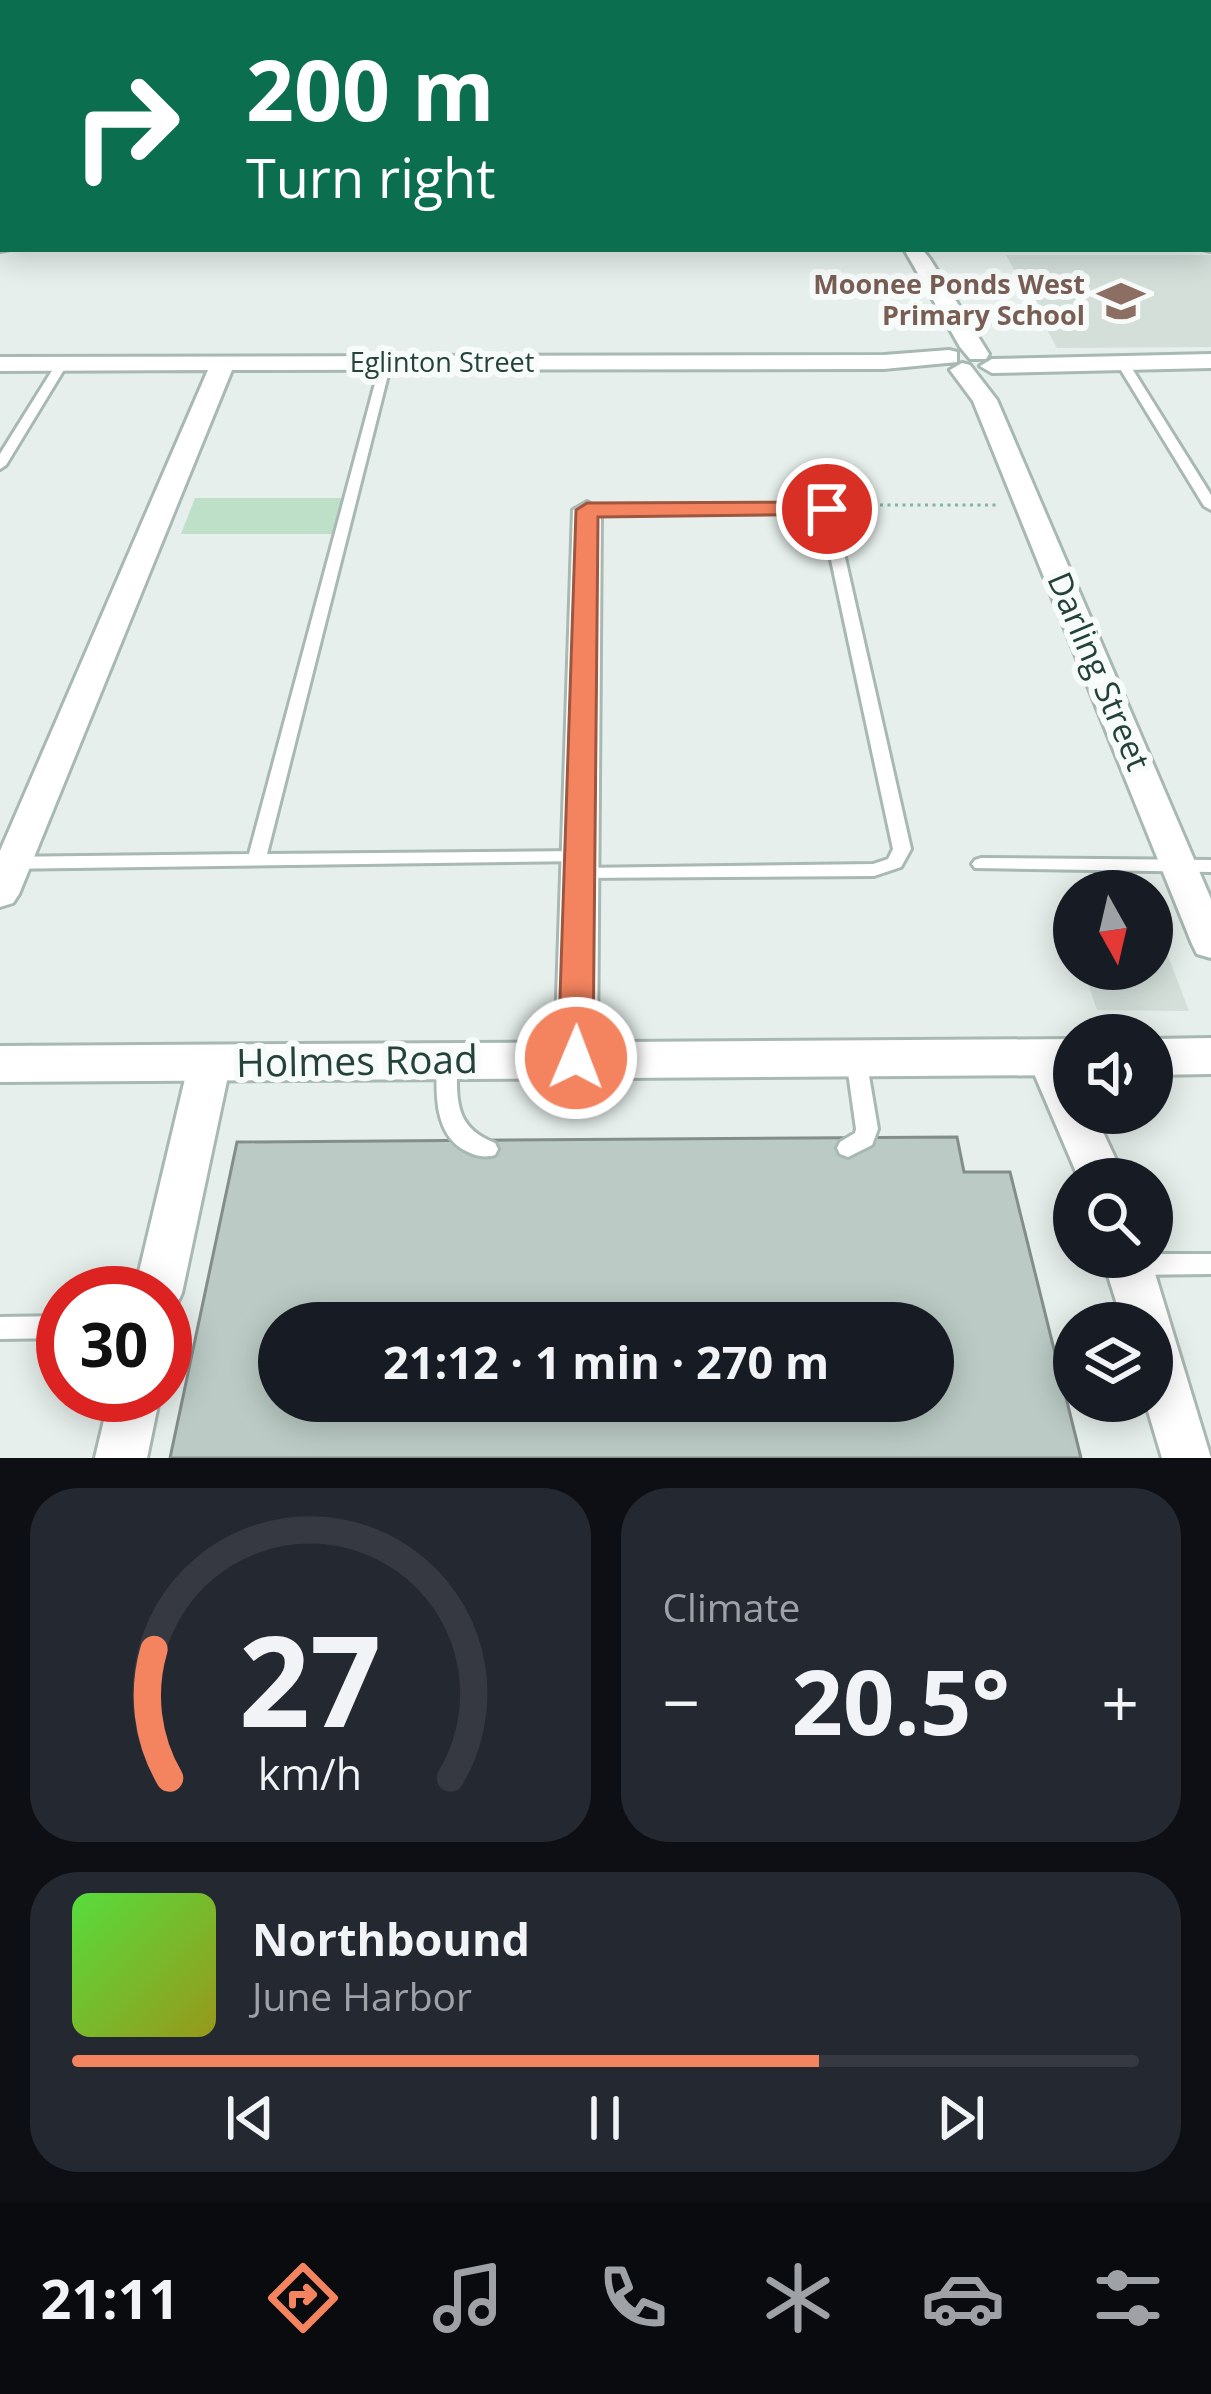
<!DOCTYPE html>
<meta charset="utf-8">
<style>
:root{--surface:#171b24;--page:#242831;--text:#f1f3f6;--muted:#9ea1a6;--line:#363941;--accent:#f4845f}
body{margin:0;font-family:"Open Sans",sans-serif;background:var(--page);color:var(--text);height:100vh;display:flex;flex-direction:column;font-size:45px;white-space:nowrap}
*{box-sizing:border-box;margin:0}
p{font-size:39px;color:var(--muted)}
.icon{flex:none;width:66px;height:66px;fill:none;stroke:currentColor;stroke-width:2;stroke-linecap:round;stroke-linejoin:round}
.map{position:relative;height:1458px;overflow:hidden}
.drawer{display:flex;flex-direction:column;gap:30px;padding:30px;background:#0d0f14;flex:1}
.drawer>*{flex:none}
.hud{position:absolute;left:0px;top:0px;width:1212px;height:252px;box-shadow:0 6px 30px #0003;background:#0b6e4f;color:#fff;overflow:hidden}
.needle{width:78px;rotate:172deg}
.fabs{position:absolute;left:1053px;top:870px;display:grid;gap:24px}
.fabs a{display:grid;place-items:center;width:120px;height:120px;border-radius:50%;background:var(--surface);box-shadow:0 6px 30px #0003;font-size:60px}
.speed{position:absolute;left:36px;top:1266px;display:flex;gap:24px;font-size:60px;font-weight:700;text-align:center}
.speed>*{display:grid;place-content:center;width:156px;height:156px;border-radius:50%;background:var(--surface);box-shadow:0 6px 30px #0003;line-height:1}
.speed .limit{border:18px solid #d22;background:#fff;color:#111}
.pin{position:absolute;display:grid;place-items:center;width:102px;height:102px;color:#fff;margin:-51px;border:6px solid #fff;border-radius:50%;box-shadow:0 3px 12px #0007}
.me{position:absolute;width:132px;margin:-66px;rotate:1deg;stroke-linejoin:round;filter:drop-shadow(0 0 9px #0008)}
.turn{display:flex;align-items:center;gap:42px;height:252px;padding:0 48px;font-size:54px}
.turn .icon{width:156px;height:156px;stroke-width:2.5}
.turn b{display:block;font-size:84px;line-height:102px}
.big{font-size:90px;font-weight:700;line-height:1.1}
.drawer .widget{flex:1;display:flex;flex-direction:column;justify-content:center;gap:18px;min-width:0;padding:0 42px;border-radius:48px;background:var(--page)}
.drawer .dial{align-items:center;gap:0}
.dial svg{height:312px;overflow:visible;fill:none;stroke:var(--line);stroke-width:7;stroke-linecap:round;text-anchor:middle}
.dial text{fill:var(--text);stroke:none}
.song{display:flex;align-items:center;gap:36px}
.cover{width:144px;height:144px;border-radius:18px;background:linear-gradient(135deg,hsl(110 70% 55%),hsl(60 70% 35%))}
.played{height:12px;border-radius:6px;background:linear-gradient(90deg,var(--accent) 70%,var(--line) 70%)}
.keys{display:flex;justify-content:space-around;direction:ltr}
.heat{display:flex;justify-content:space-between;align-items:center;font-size:66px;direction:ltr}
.drawer .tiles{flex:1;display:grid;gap:30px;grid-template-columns:1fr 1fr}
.widget:last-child{grid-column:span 2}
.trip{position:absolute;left:258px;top:1302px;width:696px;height:120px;border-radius:60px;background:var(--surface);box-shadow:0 6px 30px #0003;font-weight:700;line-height:120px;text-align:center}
.dock{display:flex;height:192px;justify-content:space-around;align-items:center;background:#090b0e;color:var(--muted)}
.dock .icon{width:84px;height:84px}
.dock .current{color:var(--accent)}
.dock b{font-size:54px;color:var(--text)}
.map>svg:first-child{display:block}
.built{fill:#d4dfda}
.green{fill:#bfe0c8}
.building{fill:#bbcac4;stroke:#838d89;stroke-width:3;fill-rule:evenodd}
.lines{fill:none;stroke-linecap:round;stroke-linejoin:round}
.service-casing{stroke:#a8b8b2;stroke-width:6}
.minor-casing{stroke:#a8b8b2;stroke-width:6}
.tertiary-casing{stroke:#a8b8b2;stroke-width:6}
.primary-casing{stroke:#c2cac8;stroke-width:6}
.path{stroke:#86b3a5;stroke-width:3;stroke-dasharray:3 4.5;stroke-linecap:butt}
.service{fill:#fff;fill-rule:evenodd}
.minor{fill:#fff;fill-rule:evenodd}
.tertiary{fill:#fff;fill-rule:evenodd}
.primary{fill:#6aa596;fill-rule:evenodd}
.route{fill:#f4845f;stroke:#9f563e;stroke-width:3}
.labels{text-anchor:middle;stroke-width:12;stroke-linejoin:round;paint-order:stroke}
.far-education-label{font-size:27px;font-weight:bold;fill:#785e54;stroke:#f7fbf9;text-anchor:end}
.far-street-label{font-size:27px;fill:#24423a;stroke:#f7fbf9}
.street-label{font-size:33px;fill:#24423a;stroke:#f7fbf9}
.near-street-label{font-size:39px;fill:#24423a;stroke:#f7fbf9}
</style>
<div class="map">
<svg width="1211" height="1458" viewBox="0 0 1211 1458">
<rect width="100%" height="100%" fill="#e6efeb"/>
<path class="built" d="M1006,255H1211V347L1057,348Z
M1152,914L1189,1011L1097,1010L1083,969H1152Z"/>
<path class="green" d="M195,498H342L332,534H181Z"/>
<path class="building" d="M0,0H1207L1210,1L1209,4L0,3Z
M1209,16L1211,18V65H1209Z
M0,17H3V36H0Z
M0,46H3V68H0Z
M957,1137L964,1172H1010L1081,1458H170L237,1142ZM279,1323H933V1401H279Z"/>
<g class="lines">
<defs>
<path id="service" d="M1209,108H1211V112H1209Z
M1118,360L1128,362L1211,495V510L1204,506L1116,362Z
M58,361L68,363L6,465L0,469V454Z
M381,361L391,363L267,854L579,851L585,853L588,857L585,861L0,869V857L249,854Z
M827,505L834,509L911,849L901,867L874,876L573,878L571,874L573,870L580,868L873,864L888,859L893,849L821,513L587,514L580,510L587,506Z
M981,858L1211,860V872L975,868L972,864L975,860Z
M856,1050L863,1052L866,1058L878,1129L872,1145L848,1157L840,1154L837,1148L840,1142L855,1133L856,1129L846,1058L849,1052Z
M447,1052L454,1054L457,1060C457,1099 453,1127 495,1143L498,1149L495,1155C484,1158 476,1156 466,1151C433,1134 436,1091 437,1060L440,1054Z
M1152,1254H1211V1274L1130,1275L1122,1272L1118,1265L1123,1257H1152Z
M63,1316V1338L0,1339V1317Z"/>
<path id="minor" d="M3,93V105L0,106V94Z
M0,239L3,249H10L0,251Z
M1209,239L1211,251L1202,249H1209Z
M904,249H922L930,259L989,354L986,359H970L960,347Z
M949,350L957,352V362L884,369L232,370L19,894L13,903L0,907V851L208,370L0,371V357L884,355Z
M1211,354V368L992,373L980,366L992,359Z
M962,363L970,365L997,400L1211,899V958L1197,954L1192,944L973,401L950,370Z
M587,502L601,510L597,1058L591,1070L576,1074L561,1070L555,1058L573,510Z
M1048,1041L1063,1045L1074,1068V1113H1094L1125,1179H1079L1027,1057L1033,1045Z
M210,1046L225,1050L231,1062L182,1293L175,1308L165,1312V1293H134L189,1062L195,1050Z
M1102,1257H1150L1211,1458H1162L1145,1401H1152V1323H1123Z
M110,1395H160L147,1458H95Z"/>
<path id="tertiary" d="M1211,1038V1074L1152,1075V1039Z
M1074,1039V1075L0,1082V1046Z"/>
<path id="primary" d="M0,78H3V88H0Z
M1209,78H1211V88H1209Z"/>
</defs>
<use href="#service" class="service-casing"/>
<use href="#minor" class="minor-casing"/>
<use href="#tertiary" class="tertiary-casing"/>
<use href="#primary" class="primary-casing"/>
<path class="path" d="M850,505H999"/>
<use href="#service" class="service"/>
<use href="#minor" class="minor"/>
<use href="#tertiary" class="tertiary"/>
<use href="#primary" class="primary"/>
</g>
<path class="route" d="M827,502L835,504V514L598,517L593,1058L588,1068L576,1072L563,1068L558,1058L576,510L587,503Z"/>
<defs>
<symbol id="school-bare" viewBox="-9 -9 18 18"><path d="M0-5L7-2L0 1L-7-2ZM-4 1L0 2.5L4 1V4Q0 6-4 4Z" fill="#8d6e63" stroke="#f7fbf9" stroke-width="2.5" paint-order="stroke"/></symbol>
</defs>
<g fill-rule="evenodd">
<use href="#school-bare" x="1088" y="268" width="66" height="66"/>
</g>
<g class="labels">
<g class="far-education-label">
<text x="1085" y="294">Moonee Ponds West<tspan x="1085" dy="31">Primary School</tspan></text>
</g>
<g class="far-street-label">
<text x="442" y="372">Eglinton Street</text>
</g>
<g class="street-label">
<text transform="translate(1099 671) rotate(67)" y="12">Darling Street</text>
</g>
<g class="near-street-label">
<text transform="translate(357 1061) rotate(-1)" y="14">Holmes Road</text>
</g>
</g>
</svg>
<div class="fabs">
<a><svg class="needle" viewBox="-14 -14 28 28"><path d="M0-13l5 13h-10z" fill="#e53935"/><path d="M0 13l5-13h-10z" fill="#9ea1a6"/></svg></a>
<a><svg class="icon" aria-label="sound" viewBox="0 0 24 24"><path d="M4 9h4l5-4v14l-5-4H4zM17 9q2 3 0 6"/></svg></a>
<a><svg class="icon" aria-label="search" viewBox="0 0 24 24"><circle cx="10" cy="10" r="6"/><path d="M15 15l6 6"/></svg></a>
<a><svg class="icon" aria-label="layers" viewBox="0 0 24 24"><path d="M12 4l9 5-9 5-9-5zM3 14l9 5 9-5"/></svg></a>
</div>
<div class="speed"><div class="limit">30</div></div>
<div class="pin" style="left:827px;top:509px;background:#d93025"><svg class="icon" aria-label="arrive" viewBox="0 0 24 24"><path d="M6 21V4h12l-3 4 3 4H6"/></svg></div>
<svg class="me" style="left:576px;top:1058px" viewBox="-20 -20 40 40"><circle r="17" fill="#f4845f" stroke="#fff" stroke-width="3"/><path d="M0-11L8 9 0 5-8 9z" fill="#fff"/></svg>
<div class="trip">21:12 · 1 min · 270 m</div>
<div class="hud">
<div class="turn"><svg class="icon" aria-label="right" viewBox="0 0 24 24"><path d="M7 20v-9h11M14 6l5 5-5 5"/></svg><div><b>200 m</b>Turn right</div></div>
</div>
</div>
<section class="drawer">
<div class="tiles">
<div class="widget dial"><svg viewBox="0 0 100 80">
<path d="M14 69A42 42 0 1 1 86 69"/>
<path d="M14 69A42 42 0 0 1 10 36" stroke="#f4845f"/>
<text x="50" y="56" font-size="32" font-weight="700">27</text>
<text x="50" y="72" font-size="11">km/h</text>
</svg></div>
<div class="widget"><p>Climate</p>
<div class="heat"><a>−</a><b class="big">20.5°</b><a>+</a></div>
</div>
<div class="widget">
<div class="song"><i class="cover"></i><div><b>Northbound</b><p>June Harbor</p></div></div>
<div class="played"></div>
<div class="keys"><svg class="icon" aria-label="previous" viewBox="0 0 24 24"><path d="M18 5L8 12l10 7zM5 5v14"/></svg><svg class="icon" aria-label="pause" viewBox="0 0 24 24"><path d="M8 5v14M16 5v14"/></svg><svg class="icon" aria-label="next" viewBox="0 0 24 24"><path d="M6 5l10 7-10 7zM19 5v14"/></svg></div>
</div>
</div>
</section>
<nav class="dock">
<b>21:11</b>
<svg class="icon current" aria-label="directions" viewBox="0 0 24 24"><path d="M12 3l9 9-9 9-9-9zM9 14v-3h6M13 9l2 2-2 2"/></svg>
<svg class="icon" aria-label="music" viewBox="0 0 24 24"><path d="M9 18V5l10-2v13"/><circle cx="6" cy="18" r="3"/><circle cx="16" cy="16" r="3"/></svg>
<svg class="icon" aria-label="phone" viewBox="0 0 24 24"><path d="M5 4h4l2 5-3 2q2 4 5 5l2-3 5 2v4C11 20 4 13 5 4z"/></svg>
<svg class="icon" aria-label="climate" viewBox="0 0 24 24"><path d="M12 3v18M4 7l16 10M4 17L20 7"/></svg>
<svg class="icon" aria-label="car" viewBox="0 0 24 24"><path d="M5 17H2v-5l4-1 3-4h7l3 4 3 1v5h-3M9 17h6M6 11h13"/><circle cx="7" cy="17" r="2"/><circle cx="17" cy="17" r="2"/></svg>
<svg class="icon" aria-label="filters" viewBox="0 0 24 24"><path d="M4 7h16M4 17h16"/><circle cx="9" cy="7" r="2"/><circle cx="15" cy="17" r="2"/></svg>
</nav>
